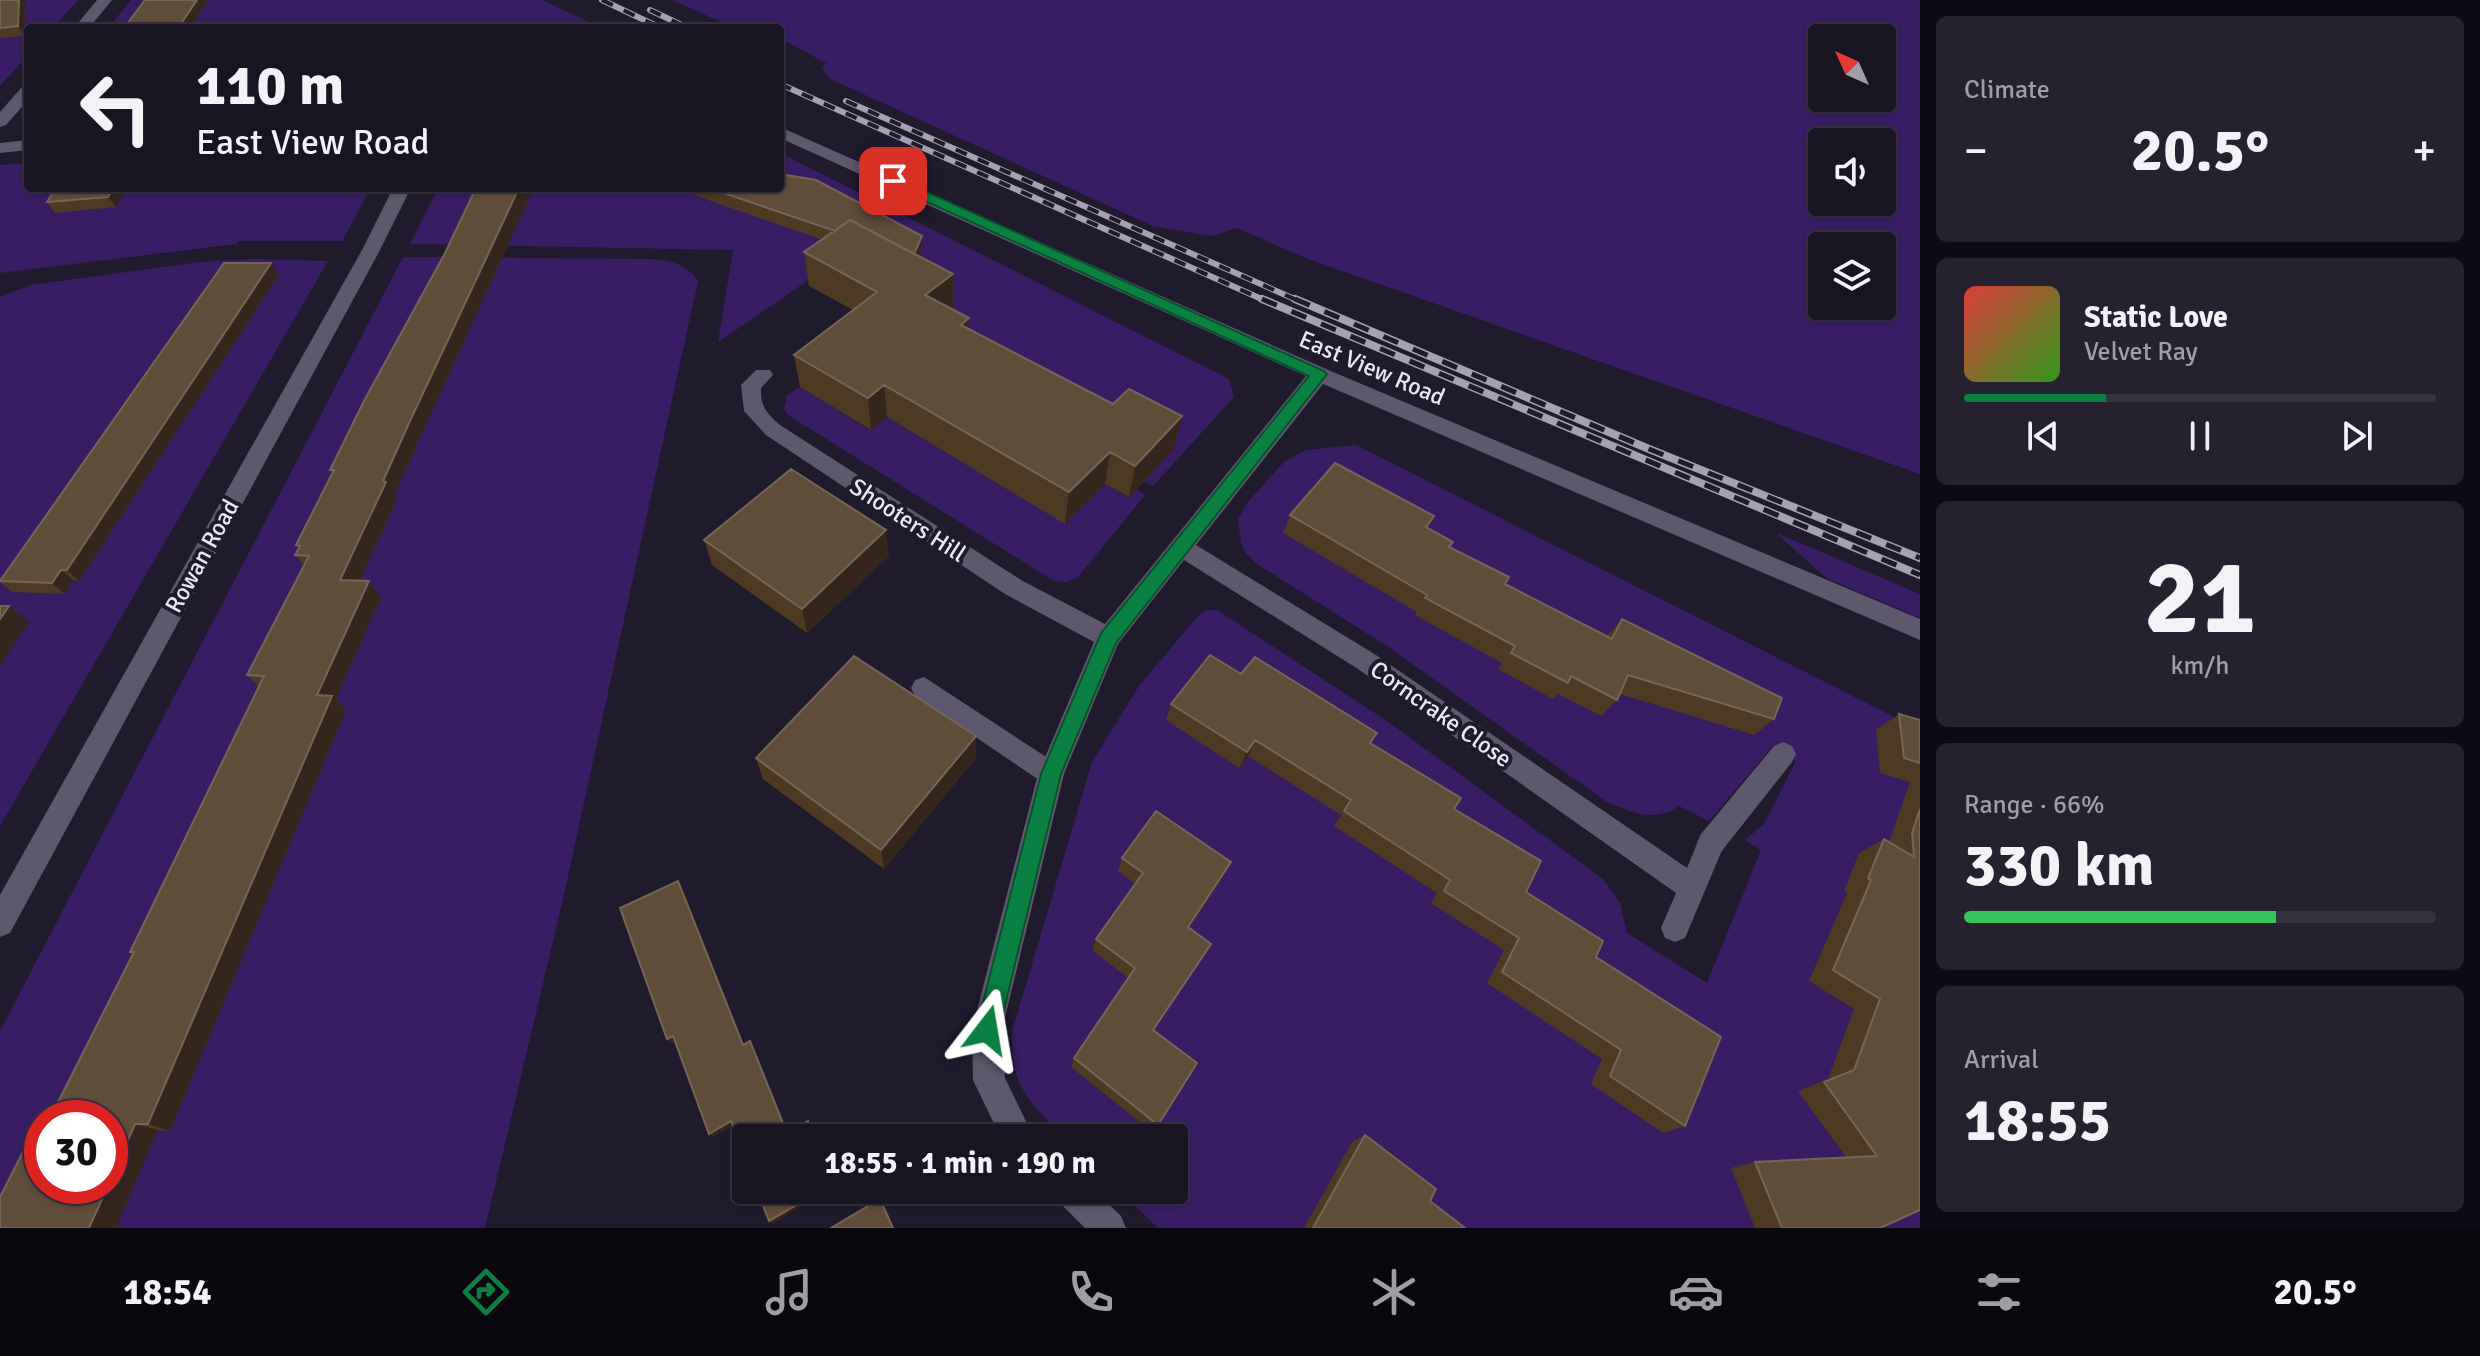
<!DOCTYPE html>
<meta charset="utf-8">
<style>
:root{--surface:#181422;--page:#25212f;--text:#f1f3f6;--muted:#9f9ea5;--line:#363340;--accent:#0b8043}
body{margin:0;font-family:Signika,sans-serif;background:var(--page);color:var(--text);height:100vh;display:flex;flex-direction:column;font-size:30px;white-space:nowrap}
*{box-sizing:border-box;margin:0}
p{font-size:26px;color:var(--muted)}
.icon{flex:none;width:44px;height:44px;fill:none;stroke:currentColor;stroke-width:2;stroke-linecap:round;stroke-linejoin:round}
.map{position:relative;flex:1;overflow:hidden}
.side{display:flex;flex-direction:column;gap:16px;padding:16px;background:#0d0b13;width:560px}
.side>*{flex:none}
.guide{position:absolute;left:24px;top:24px;width:760px;height:168px;border-radius:8px;box-shadow:0 2px 6px #0004,0 0 0 2px var(--line);background:#181422;color:var(--text);overflow:hidden}
.needle{width:52px;rotate:315deg}
.tools{position:absolute;left:1808px;top:24px;display:grid;gap:16px}
.tools a{display:grid;place-items:center;width:88px;height:88px;border-radius:8px;background:var(--surface);box-shadow:0 2px 6px #0004,0 0 0 2px var(--line);font-size:40px}
.speed{position:absolute;left:24px;top:1100px;display:flex;gap:16px;font-size:40px;font-weight:700;text-align:center}
.speed>*{display:grid;place-content:center;width:104px;height:104px;border-radius:50%;background:var(--surface);box-shadow:0 2px 6px #0004,0 0 0 2px var(--line);line-height:1}
.speed .limit{border:12px solid #d22;background:#fff;color:#111}
.pin{position:absolute;display:grid;place-items:center;width:68px;height:68px;color:#fff;margin:-34px;border-radius:16px;box-shadow:0 4px 12px #0006}
.me{position:absolute;width:88px;margin:-44px;rotate:14deg;stroke-linejoin:round;filter:drop-shadow(0 0 6px #0008)}
.turn{display:flex;align-items:center;gap:28px;height:168px;padding:0 40px;font-size:36px}
.turn .icon{width:104px;height:104px;stroke-width:2.5}
.turn b{display:block;font-size:56px;line-height:68px}
.big{font-size:60px;font-weight:700;line-height:1.1}
.side .widget{flex:1;display:flex;flex-direction:column;justify-content:center;gap:12px;min-width:0;padding:0 28px;border-radius:12px;background:var(--page)}
.side .dial{align-items:center;gap:0}
.dial b{font-size:104px;line-height:1}
.song{display:flex;align-items:center;gap:24px}
.cover{width:96px;height:96px;border-radius:12px;background:linear-gradient(135deg,hsl(0 70% 55%),hsl(110 70% 35%))}
.played{height:8px;border-radius:4px;background:linear-gradient(90deg,var(--accent) 30%,var(--line) 30%)}
.keys{display:flex;justify-content:space-around;direction:ltr}
.heat{display:flex;justify-content:space-between;align-items:center;font-size:44px;direction:ltr}
.charge{height:12px;border-radius:6px;background:linear-gradient(90deg,#34c759 66%,var(--line) 0)}
.trip{position:absolute;left:732px;top:1124px;width:456px;height:80px;border-radius:8px;background:var(--surface);box-shadow:0 2px 6px #0004,0 0 0 2px var(--line);font-weight:700;line-height:80px;text-align:center}
.tab-bar{display:flex;height:128px;justify-content:space-around;align-items:center;background:#0a080e;color:var(--muted)}
.tab-bar .icon{width:56px;height:56px}
.tab-bar .current{color:var(--accent)}
.tab-bar b{font-size:36px;color:var(--text)}
main{display:flex;flex:1;min-height:0}
.map>svg:first-child{display:block}
.green{fill:#391d64;fill-rule:evenodd}
.lines{fill:none;stroke-linecap:round;stroke-linejoin:round}
.lane{fill:#5e586e;fill-rule:evenodd}
.street{fill:#5e586e;fill-rule:evenodd}
.rail-far1-casing{stroke:#a5a1b0;stroke-width:6}
.rail-casing{stroke:#a5a1b0;stroke-width:8}
.rail-far1{stroke:#201a2d;stroke-width:4;stroke-dasharray:12;stroke-linecap:butt}
.rail{stroke:#201a2d;stroke-width:5;stroke-dasharray:16;stroke-linecap:butt}
.wall{fill:#4e3a23}
.shaded-wall{fill:#34251d}
.building{fill:#5f4d39;stroke:#746556;stroke-width:2}
.route{fill:#0b8043;stroke:#07532c;stroke-width:2}
.labels{text-anchor:middle;stroke-width:8;stroke-linejoin:round;paint-order:stroke}
.street-label{font-size:24px;fill:#eae7f4;stroke:#201a2d}
</style>
<main>
<div class="map">
<svg width="1920" height="1228" viewBox="0 0 1920 1228">
<rect width="100%" height="100%" fill="#201a2d"/>
<path class="green" d="M0,0H78L53,28H28V55L0,86Z
M131,0H542L601,28H108Z
M672,0H1920V474L1308,259L1237,228L1212,236L1153,226L830,79L822,69L826,63L787,42L780,44V28H735ZM1882,38V98H1822V38ZM1882,142V202H1822V142ZM1882,246V306H1822V246Z
M780,153L1229,379L1234,397L1153,486L1143,481L1173,448L1108,437L850,252L718,342L733,250L410,244L438,188H780Z
M28,163V188H371L342,241H239L236,244L0,273V165Z
M403,257L650,259C670,261 686,263 698,281L563,899L485,1228H0V1031ZM42,1118H110V1186H42Z
M255,259L328,261L0,826V297L31,285L200,262Z
M800,387L870,430L887,417L1065,523L1105,484L1128,497L1136,489L1145,495L1078,577L1066,582L1054,581L788,415L784,409L787,395Z
M1356,445L1920,730V1228H1158L1119,1190H1174V1138H1066C1029,1102 1010,1086 1012,1032L1092,762L1139,686L1197,617L1206,610H1217L1387,721L1603,879L1620,903L1627,933L1707,983L1761,850L1745,840L1764,824L1796,761L1772,747L1709,821L1679,806C1653,823 1634,813 1607,802L1384,644L1257,564L1246,553L1241,543L1238,519L1248,502L1284,462L1306,450Z
M1776,533L1920,594V618L1826,578Z"/>
<g class="lines">
<path class="lane" d="M924,677L1060,766L1064,774L1060,782L1051,786L1042,782L915,696L911,688L915,680Z
M1783,742L1792,746L1796,754L1792,762L1721,852L1711,856L1701,852L1697,843L1701,834L1774,746Z"/>
<path class="street" d="M97,0H112L89,28H74Z
M28,85V100L6,125L0,127V112L22,87Z
M780,127L1326,369L1920,619V640L1323,384L1196,545L1376,655L1687,868L1701,834L1711,830L1721,834L1725,843L1685,938L1675,942L1665,938L1661,928L1676,893L1358,669L1184,560L1118,644L1064,774L1002,1030L1005,1078L1034,1138H1001L973,1080L972,1030L1038,774L1094,642L1005,594L766,435L744,411L741,385L756,370H770L773,375L761,388C760,406 767,414 780,425L1021,580L1105,624L1306,376L780,138Z
M28,140V150L0,153V143Z
M393,188H411L380,250L10,933L0,937V895L362,250Z
M1054,1190H1094L1121,1216L1126,1228H1085L1059,1202Z"/>
<defs>
<path id="rail-far1" d="M602,0L661,28
M650,10L688,28
M780,84L1266,301
M846,101L1299,301"/>
<path id="rail" d="M1262,299L1920,575
M1295,299L1649,449L1920,558"/>
</defs>
<use href="#rail-far1" class="rail-far1-casing"/>
<use href="#rail" class="rail-casing"/>
<use href="#rail-far1" class="rail-far1"/>
<use href="#rail" class="rail"/>
</g>
<path class="wall" d="M0,0H26L25,36L0,38Z
M56,188H127L116,207L55,213L47,202Z
M476,188H534L420,438L394,496L397,499L360,581H369L381,597L336,699L346,710L170,1131L158,1130L41,1137L133,953L130,952L259,687L247,675L304,565L295,555L299,548L296,545L333,473L330,470L444,255Z
M692,188H780L922,236V250L919,257L953,274V307L951,309L969,329L1113,404L1182,416L1174,449L1129,497L1105,484L1065,524L887,417L871,430L800,387L794,355L853,310L809,286L804,252L823,240L694,195Z
M279,275L79,581L73,580L65,594L12,592L0,582V580Z
M1290,515L1434,516L1428,528L1450,547L1505,584L1607,636L1622,619L1774,719L1754,735L1620,694L1617,700L1601,716L1558,694L1553,699L1498,669L1502,663L1415,615L1417,612L1283,533Z
M704,540L889,556L807,633L712,565Z
M1241,674L1370,743L1454,809L1526,892L1596,957L1685,1126L1663,1133L1591,1084L1602,1059L1487,983L1504,950L1431,903L1437,893L1334,826L1341,815L1248,756L1239,768L1166,720L1171,704Z
M1899,714L1920,720V1210L1880,1228H1755L1731,1168L1755,1162L1846,1157L1798,1091L1828,1079L1854,1009L1809,981L1847,893L1844,891L1859,853L1884,839L1889,842L1910,782L1880,773L1876,730Z
M756,758H976L884,869L763,779Z
M1122,858L1224,875L1189,928L1211,944L1154,1030L1158,1125L1152,1132L1071,1067L1074,1058L1128,978L1092,950L1096,939L1136,884L1118,871Z
M1365,1135L1430,1201L1465,1228H1304L1352,1142Z"/>
<path class="shaded-wall" d="M19,0H26L25,36L18,26Z
M197,0H209L190,28H178Z
M114,188H127L116,207L108,197Z
M519,188H534L420,438L394,496L397,499L353,596L340,580L410,421Z
M922,236V250L913,271V257Z
M271,263L279,275L79,581L67,570Z
M953,274V307L926,329L925,295Z
M969,318L968,351L961,325Z
M884,385L887,417L871,430L868,398Z
M1182,416L1174,449L1129,497L1135,466Z
M1110,452L1105,484L1065,524L1069,492Z
M886,530L889,556L807,633L802,609Z
M61,570L73,580L65,594L52,583Z
M369,581L381,597L336,699L346,710L170,1131L148,1124L317,695Z
M9,606L29,622L0,666V619Z
M976,736V758L884,869L881,850Z
M1255,740L1248,756L1239,768L1247,752Z
M1231,862L1224,875L1182,939L1188,927Z
M678,881L682,888L746,1050L743,1045Z
M673,1036L678,1041L671,1044L667,1039Z
M750,1041L753,1046L789,1137L787,1133Z
M731,1121L735,1125L713,1137L709,1134Z
M135,1124L158,1130L116,1228H89L108,1186H110V1181Z
M822,1190H829L772,1224L769,1221Z"/>
<path class="building" d="M0,0H19L18,26L0,28Z
M145,0H197L178,28H124Z
M780,174L816,180L922,236L914,254L850,220L835,231L709,188H780Z
M56,188H114L108,197L47,202Z
M476,188H519L410,421L383,481L386,482L340,580L369,581L317,695L332,696L148,1124H135L110,1181V1118H50L134,952H130L264,676L247,675L309,556L295,555L300,546L296,545L334,470H330L364,401L444,255Z
M850,220L953,274L925,295L969,318L961,325L1113,404L1129,389L1182,416L1135,466L1110,452L1069,492L884,385L868,398L794,355L877,292L804,252Z
M224,263H271L67,570H61L52,583L0,581Z
M1335,463L1434,516L1426,527L1453,542L1449,547L1509,577L1505,584L1612,639L1622,619L1782,698L1774,719L1628,675L1617,700L1571,676L1568,683L1511,653L1515,646L1425,598L1427,595L1290,515Z
M791,469L886,530L802,609L704,540Z
M0,606H9L0,619Z
M1210,655L1241,674L1255,657L1377,733L1370,743L1461,798L1454,809L1541,861L1526,892L1603,941L1596,957L1721,1037L1685,1126L1610,1076L1621,1050L1502,972L1519,938L1444,891L1450,880L1344,811L1351,800L1255,740L1247,752L1171,704Z
M854,656L976,736L881,850L756,758Z
M1899,714L1920,720V763L1904,758Z
M1920,809V1210L1880,1228H1782L1755,1162L1877,1156L1824,1082L1854,1070L1880,999L1833,970L1871,880L1868,878L1884,839L1914,857L1912,833Z
M1156,811L1231,862L1188,927L1211,944L1153,1030L1197,1063L1158,1125L1074,1058L1135,968L1096,939L1143,873L1122,858Z
M678,881L743,1045L750,1041L787,1133L808,1121L815,1138H746V1161L731,1121L709,1134L673,1036L667,1039L620,908Z
M42,1134V1186H108L89,1228H0V1197L31,1136L41,1137Z
M1365,1135L1436,1189L1430,1201L1465,1228H1313Z
M757,1190H822L769,1221Z
M880,1199L893,1228H831Z"/>
<path class="route" d="M893,177L1324,371L1327,374L1116,643L1061,774L999,1030L996,1038L987,1041L979,1038L976,1030L1041,774L1101,633L1309,376L888,184V178Z"/>
<g class="labels">
<g class="street-label">
<text transform="translate(1372 368) rotate(23)" y="8">East View Road</text>
<text transform="translate(908 520) rotate(33)" y="8">Shooters Hill</text>
<text transform="translate(202 556) rotate(-61)" y="8">Rowan Road</text>
<text transform="translate(1441 714) rotate(35)" y="8">Corncrake Close</text>
</g>
</g>
</svg>
<div class="tools">
<a><svg class="needle" viewBox="-14 -14 28 28"><path d="M0-13l5 13h-10z" fill="#e53935"/><path d="M0 13l5-13h-10z" fill="#9f9ea5"/></svg></a>
<a><svg class="icon" aria-label="sound" viewBox="0 0 24 24"><path d="M4 9h4l5-4v14l-5-4H4zM17 9q2 3 0 6"/></svg></a>
<a><svg class="icon" aria-label="layers" viewBox="0 0 24 24"><path d="M12 4l9 5-9 5-9-5zM3 14l9 5 9-5"/></svg></a>
</div>
<div class="speed"><div class="limit">30</div></div>
<div class="pin" style="left:893px;top:181px;background:#d93025"><svg class="icon" aria-label="arrive" viewBox="0 0 24 24"><path d="M6 21V4h12l-3 4 3 4H6"/></svg></div>
<svg class="me" style="left:987px;top:1030px" viewBox="-20 -20 40 40"><path d="M0-17L14 15 0 8-14 15z" fill="#0b8043" stroke="#fff" stroke-width="4"/></svg>
<div class="trip">18:55 · 1 min · 190 m</div>
<div class="guide">
<div class="turn"><svg class="icon" aria-label="left" viewBox="0 0 24 24"><path d="M17 20v-9H6M10 6l-5 5 5 5"/></svg><div><b>110 m</b>East View Road</div></div>
</div>
</div>
<section class="side">
<div class="widget"><p>Climate</p>
<div class="heat"><a>−</a><b class="big">20.5°</b><a>+</a></div>
</div>
<div class="widget">
<div class="song"><i class="cover"></i><div><b>Static Love</b><p>Velvet Ray</p></div></div>
<div class="played"></div>
<div class="keys"><svg class="icon" aria-label="previous" viewBox="0 0 24 24"><path d="M18 5L8 12l10 7zM5 5v14"/></svg><svg class="icon" aria-label="pause" viewBox="0 0 24 24"><path d="M8 5v14M16 5v14"/></svg><svg class="icon" aria-label="next" viewBox="0 0 24 24"><path d="M6 5l10 7-10 7zM19 5v14"/></svg></div>
</div>
<div class="widget dial"><b>21</b><p>km/h</p></div>
<div class="widget"><p>Range · 66%</p><b class="big">330 km</b><div class="charge"></div></div>
<div class="widget"><p>Arrival</p><b class="big">18:55</b></div>
</section>
</main>
<nav class="tab-bar">
<b>18:54</b>
<svg class="icon current" aria-label="directions" viewBox="0 0 24 24"><path d="M12 3l9 9-9 9-9-9zM9 14v-3h6M13 9l2 2-2 2"/></svg>
<svg class="icon" aria-label="music" viewBox="0 0 24 24"><path d="M9 18V5l10-2v13"/><circle cx="6" cy="18" r="3"/><circle cx="16" cy="16" r="3"/></svg>
<svg class="icon" aria-label="phone" viewBox="0 0 24 24"><path d="M5 4h4l2 5-3 2q2 4 5 5l2-3 5 2v4C11 20 4 13 5 4z"/></svg>
<svg class="icon" aria-label="climate" viewBox="0 0 24 24"><path d="M12 3v18M4 7l16 10M4 17L20 7"/></svg>
<svg class="icon" aria-label="car" viewBox="0 0 24 24"><path d="M5 17H2v-5l4-1 3-4h7l3 4 3 1v5h-3M9 17h6M6 11h13"/><circle cx="7" cy="17" r="2"/><circle cx="17" cy="17" r="2"/></svg>
<svg class="icon" aria-label="filters" viewBox="0 0 24 24"><path d="M4 7h16M4 17h16"/><circle cx="9" cy="7" r="2"/><circle cx="15" cy="17" r="2"/></svg>
<b>20.5°</b>
</nav>
